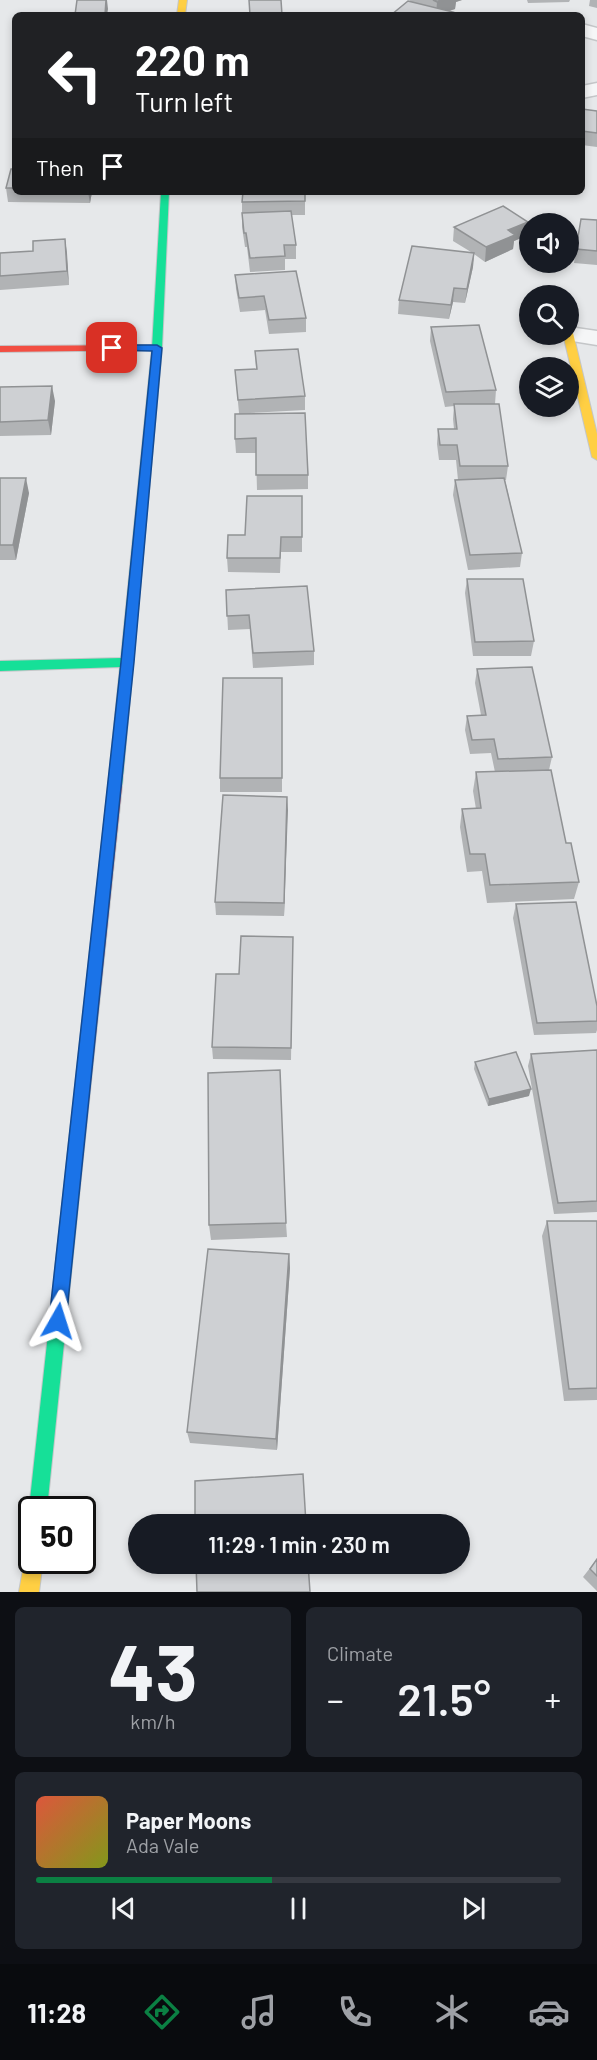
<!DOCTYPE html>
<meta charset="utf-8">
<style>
:root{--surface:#171b24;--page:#20242c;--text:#f1f3f6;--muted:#9ea1a6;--line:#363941;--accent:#0b8043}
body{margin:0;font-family:Barlow,sans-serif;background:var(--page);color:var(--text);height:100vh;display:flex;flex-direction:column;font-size:22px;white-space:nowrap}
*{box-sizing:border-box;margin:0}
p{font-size:20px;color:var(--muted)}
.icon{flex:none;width:33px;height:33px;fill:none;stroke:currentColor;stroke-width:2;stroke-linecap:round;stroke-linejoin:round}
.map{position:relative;height:1592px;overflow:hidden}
.drawer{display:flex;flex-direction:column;gap:15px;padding:15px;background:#0d0f14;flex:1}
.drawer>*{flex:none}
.hud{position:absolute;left:12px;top:12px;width:573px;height:183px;border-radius:9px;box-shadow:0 3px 9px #0003;background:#202124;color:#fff;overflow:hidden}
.controls{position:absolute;left:519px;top:213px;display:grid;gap:12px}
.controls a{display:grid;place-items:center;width:60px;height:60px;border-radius:50%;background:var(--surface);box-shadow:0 3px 9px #0003;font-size:30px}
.speed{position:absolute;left:18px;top:1496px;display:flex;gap:12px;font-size:30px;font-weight:700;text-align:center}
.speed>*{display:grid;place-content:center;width:78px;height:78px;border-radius:50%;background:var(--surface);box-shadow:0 3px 9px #0003;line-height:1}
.speed .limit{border:3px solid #111;border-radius:9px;background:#fff;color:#111}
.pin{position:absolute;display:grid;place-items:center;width:51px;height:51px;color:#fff;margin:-26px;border-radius:12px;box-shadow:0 3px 9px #0006}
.me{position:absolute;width:66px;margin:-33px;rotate:6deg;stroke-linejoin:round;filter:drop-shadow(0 0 4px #0008)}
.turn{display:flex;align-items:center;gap:21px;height:126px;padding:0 24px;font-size:27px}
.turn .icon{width:78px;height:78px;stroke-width:2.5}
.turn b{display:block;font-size:42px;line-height:51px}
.then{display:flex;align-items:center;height:57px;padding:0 24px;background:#0003;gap:12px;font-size:22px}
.big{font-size:45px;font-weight:600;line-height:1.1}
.drawer .tile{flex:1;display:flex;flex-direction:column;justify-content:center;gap:9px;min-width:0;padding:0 21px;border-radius:9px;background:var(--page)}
.drawer .dial{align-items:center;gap:0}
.dial b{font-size:78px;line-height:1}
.song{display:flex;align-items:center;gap:18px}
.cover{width:72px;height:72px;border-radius:9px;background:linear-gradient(135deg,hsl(10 70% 55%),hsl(70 70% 35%))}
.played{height:6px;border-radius:3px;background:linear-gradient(90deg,var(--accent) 45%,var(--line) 45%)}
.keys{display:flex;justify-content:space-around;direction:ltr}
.heat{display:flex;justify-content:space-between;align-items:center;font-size:33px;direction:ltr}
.drawer .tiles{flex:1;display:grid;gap:15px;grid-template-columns:1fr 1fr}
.tile:last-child{grid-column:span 2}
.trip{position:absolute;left:128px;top:1514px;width:342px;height:60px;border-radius:30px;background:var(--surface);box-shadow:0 3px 9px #0003;font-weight:600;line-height:60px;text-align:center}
.tab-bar{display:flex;height:96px;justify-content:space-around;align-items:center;background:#090b0e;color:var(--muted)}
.tab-bar .icon{width:42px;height:42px}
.tab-bar .current{color:var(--accent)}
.tab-bar b{font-size:27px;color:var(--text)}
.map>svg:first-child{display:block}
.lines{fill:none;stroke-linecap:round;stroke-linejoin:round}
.street-casing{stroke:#c4c6c8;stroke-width:3}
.fast-casing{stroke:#c4c6c8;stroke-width:2}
.slow-casing{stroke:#c4c6c8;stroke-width:2}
.jam-casing{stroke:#c4c6c8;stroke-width:2}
.street{fill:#f5f6f7;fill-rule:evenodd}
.fast{fill:#16e098;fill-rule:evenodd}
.slow{fill:#ffcf43;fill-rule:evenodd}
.jam{fill:#f24e42;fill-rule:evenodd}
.wall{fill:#b1b3b5}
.shaded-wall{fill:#909294}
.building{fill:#ced0d3;stroke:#909294;stroke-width:1.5}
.route{fill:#1a73e8;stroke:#114b97;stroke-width:1.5}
</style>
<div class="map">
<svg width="597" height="1592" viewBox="0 0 597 1592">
<rect width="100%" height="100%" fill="#e6e8ea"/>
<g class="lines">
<defs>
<path id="street" d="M582,24L597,28V40L582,36Z
M597,83V95L582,98V86Z
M569,327L597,331V345L560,339L557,334H568Z"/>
<path id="fast" d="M161,192H169L162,348L122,786L120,790H110L108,786L120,667L0,671V661L121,658L152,348Z
M72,1179L78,1181L80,1187L47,1509H32V1516L29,1509L64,1187L66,1181Z"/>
<path id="slow" d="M179,0H187L185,15H177Z
M568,330L573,333L597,434V460L592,457L563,334H568Z
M32,1551V1560H43L39,1592H19L26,1553Z"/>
<path id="jam" d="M157,345L162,348L161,350L0,352V346Z
M115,781L120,782L122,786L80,1187L78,1193L72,1195L66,1193L64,1187L108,786L110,782Z"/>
</defs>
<use href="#street" class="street-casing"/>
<use href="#fast" class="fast-casing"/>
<use href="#slow" class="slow-casing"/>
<use href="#jam" class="jam-casing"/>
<use href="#street" class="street"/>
<use href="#fast" class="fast"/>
<use href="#slow" class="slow"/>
<use href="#jam" class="jam"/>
</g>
<path class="wall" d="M409,0H462L456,2L455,9L449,11L414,3Z
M527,0H570L569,2L528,3Z
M590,0H597V8L589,6Z
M582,109L597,111V147L582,145Z
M15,169V192H92L90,203L8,202L6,188Z
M305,201V215H291L296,245V259H285V270L250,272L247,247H245L242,227V202Z
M581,219L597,220V265L574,263Z
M454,227L526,236L514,241L513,249L485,262L474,254L473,267L465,303L453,302L449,319L398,314L399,300L471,252L453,241Z
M65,239L69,285L0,290V253L33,251Z
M235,275L306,318V332L269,334L265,310L240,312L236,289Z
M431,327L496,390L495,404L508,466L506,480H505L522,553L520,567L468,570L453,495L455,480H458L456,460H439L437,444L438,429H454L453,419L454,406L445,407L430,341Z
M255,351L305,396V410L250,413L308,475V489L257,490L256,453H236L235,439L239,413L235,370L256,369Z
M0,387L55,401L51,435L0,436Z
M0,478L29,493L16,560H0Z
M302,496V552H281L280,573L228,572L227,558L245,535Z
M467,579L534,641L531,656H473L465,593Z
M226,590L314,651V665L253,668L250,629L228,630Z
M477,669L552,757L549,770L566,843L579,882L574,899L487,903L482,871L467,872L460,827L462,809H476L473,791L476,772H495L491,753L470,754L465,730L467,716L481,715L475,683Z
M282,678V792H220V778Z
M287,797L284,916L216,915L215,902Z
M516,904L597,1006V1030L596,1033L534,1035L513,918Z
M293,937L291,1060L213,1059L212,1047L239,974Z
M597,1050V1212L554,1214L528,1066L531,1054Z
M475,1062L529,1096L488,1106L474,1069Z
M547,1221H597V1400L564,1401L542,1236Z
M286,1223L287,1237L211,1240L209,1225Z
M289,1254L290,1268L277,1450L190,1443L187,1432Z
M597,1559V1591L583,1577Z"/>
<path class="shaded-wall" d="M106,0H107L108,9L107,15H105Z
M445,0H462L456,2L455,9L436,15L437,2Z
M88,192H92L90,203Z
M528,222L526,236L514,241L513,249L485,262L486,247L508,230Z
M65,239L67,253L69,285L67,271Z
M474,253L473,267L465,303L467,289Z
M454,288L453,302L449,319L451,305Z
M52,386L55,401L51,435L48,420Z
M26,478L29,493L16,560L13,545Z
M287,797L288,810L284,916V903Z
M531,1089L529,1096L488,1106L489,1099Z
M289,1254L290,1268L277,1450L276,1439Z"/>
<path class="building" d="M77,0H106L105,15H75Z
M249,0H281L282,15H250Z
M433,0H445L437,2Z
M408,1L453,12L449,15H391Z
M582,109L597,111V133L582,131Z
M11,169H15V188H6Z
M243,192H305V201L242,202Z
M503,206L528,222L508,230L515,235L486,247L454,227Z
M291,211L296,245H284L285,256L250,258L246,233H244L242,213Z
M581,219L597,220V251L576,249Z
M65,239L67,271L0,276V253L33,251V241Z
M412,246L474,253L467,289L454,288L451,305L399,300Z
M296,271L306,318L269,320L264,296L239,298L235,275Z
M479,325L496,390L446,392L431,327Z
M298,349L305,396L238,400L235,370L257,369L255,351Z
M52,386L48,420L0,422V387Z
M454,404H499L508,466H460L457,445H440L438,429H457Z
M305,413L308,475H256V438L235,439V414Z
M0,478H26L13,545H0Z
M504,478L522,553L470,555L455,480Z
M247,496H302V537H281L280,558H227L228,535H245Z
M467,579H523L534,641L475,642Z
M307,586L314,651L253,653L249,615L227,616L226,590Z
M532,667L552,757L498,759L494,739L472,740L467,716L486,715L477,669Z
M223,678H282V778H220Z
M551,770L566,843H571L579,882L490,885L485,854H470L462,809L481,808L476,772Z
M223,795L287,797L284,903L215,902Z
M576,902L597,1006V1021L537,1023L516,904Z
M241,936L293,937L291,1048L212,1047L216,974H239Z
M597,1050V1201L558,1203L531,1054Z
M516,1052L531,1089L489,1099L475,1062Z
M280,1070L286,1223L209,1225L208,1073Z
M547,1221H597V1388L569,1389Z
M208,1249L289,1254L276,1439L187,1432Z
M303,1474L306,1524H195V1481Z
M597,1559V1576L590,1569Z
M196,1563H308L310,1592H197Z"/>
<path class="route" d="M112,345H157L162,348L134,662L66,1321L64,1327L58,1330L51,1327L49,1321L121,662L152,351L109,350L107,348Z"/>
</svg>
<div class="controls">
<a><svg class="icon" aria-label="sound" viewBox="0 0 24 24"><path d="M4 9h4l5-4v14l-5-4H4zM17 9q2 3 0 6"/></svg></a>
<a><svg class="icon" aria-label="search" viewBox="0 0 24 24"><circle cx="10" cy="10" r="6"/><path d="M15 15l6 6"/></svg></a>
<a><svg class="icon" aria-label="layers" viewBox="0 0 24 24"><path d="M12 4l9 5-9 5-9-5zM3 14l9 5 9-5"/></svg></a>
</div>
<div class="speed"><div class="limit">50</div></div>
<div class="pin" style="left:112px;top:348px;background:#d93025"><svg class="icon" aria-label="arrive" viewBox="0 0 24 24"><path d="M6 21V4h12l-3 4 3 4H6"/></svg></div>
<svg class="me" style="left:58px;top:1321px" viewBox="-20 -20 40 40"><path d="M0-17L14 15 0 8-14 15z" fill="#1a73e8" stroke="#fff" stroke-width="4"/></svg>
<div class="trip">11:29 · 1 min · 230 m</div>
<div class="hud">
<div class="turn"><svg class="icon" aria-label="left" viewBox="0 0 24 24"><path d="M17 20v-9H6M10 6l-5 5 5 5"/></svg><div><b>220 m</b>Turn left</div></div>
<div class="then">Then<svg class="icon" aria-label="arrive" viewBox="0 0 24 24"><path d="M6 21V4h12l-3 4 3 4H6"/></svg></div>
</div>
</div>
<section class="drawer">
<div class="tiles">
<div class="tile dial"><b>43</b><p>km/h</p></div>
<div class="tile"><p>Climate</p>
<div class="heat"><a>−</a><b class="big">21.5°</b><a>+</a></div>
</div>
<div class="tile">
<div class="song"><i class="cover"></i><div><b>Paper Moons</b><p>Ada Vale</p></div></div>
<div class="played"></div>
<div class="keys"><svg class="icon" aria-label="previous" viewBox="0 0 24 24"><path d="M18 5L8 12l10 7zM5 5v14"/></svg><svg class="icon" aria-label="pause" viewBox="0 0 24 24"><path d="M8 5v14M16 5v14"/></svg><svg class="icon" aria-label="next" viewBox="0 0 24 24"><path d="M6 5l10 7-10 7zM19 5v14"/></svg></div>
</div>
</div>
</section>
<nav class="tab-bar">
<b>11:28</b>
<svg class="icon current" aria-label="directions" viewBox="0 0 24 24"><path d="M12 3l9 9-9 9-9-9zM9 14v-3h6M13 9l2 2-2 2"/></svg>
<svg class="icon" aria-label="music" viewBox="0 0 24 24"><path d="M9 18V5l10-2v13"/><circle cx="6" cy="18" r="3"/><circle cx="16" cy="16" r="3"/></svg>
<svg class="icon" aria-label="phone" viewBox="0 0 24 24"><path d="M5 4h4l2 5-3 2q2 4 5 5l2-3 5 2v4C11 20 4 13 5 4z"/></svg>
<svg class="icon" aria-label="climate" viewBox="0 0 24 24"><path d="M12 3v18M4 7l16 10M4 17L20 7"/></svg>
<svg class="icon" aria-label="car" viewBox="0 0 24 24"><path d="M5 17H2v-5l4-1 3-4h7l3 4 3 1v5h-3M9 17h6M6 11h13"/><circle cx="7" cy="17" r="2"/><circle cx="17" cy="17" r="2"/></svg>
</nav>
